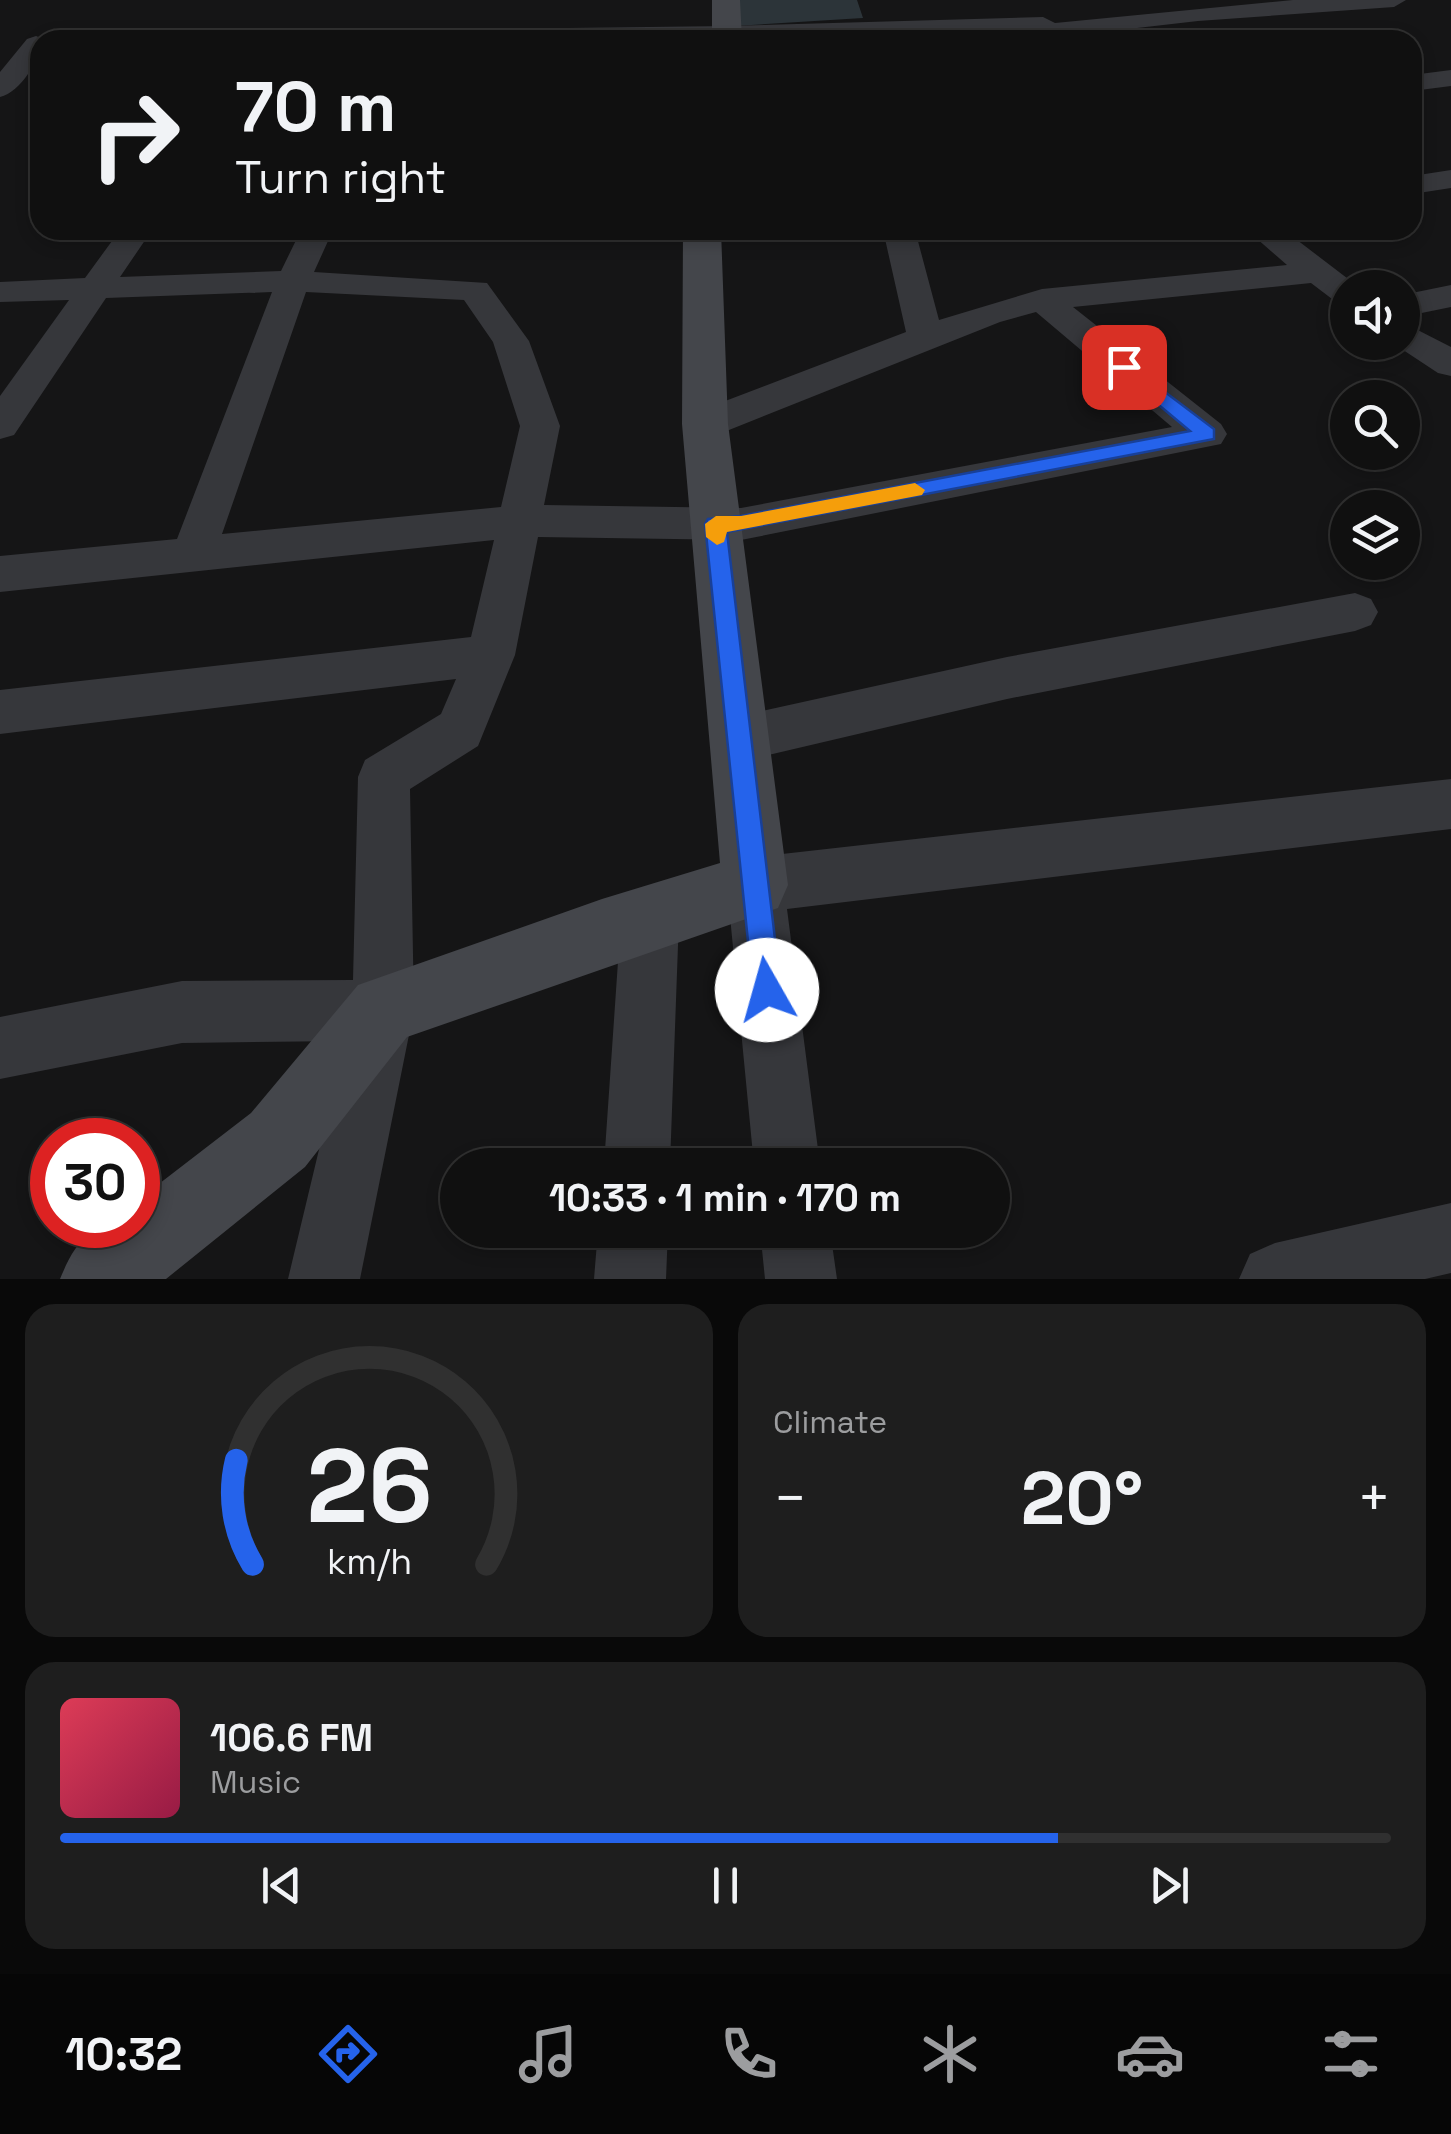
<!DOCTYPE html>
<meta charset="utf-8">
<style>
:root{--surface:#101010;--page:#1e1e1e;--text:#f1f3f6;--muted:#9c9d9f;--line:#303030;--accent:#2563eb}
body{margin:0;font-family:"Space Grotesk",sans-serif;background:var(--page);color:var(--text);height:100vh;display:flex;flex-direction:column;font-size:38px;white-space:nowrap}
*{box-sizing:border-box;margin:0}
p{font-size:32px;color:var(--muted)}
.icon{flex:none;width:55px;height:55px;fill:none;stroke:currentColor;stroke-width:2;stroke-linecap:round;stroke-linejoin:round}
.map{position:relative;height:1279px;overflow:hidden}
.panel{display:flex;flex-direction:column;gap:25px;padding:25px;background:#090909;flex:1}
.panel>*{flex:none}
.banner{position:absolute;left:30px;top:30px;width:1392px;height:210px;border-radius:30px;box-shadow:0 5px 15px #0003,0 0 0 2px var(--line);background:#101010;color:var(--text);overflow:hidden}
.buttons{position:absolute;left:1330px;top:270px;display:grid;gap:20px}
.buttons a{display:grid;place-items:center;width:90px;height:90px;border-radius:50%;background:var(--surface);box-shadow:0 5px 15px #0003,0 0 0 2px var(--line);font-size:50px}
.speed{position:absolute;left:30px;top:1118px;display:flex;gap:20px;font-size:50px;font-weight:700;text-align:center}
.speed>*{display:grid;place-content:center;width:130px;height:130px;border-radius:50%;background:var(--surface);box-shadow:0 5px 15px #0003,0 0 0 2px var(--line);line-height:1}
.speed .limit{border:15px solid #d22;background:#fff;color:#111}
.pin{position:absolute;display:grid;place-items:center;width:85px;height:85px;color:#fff;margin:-42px;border-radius:20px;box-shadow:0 5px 15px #0006}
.me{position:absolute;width:110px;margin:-55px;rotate:353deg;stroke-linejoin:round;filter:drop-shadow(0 0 8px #0008)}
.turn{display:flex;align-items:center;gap:35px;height:210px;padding:0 40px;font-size:45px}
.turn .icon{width:130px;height:130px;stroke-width:2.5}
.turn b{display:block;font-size:70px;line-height:85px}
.big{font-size:75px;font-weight:700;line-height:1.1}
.panel .tile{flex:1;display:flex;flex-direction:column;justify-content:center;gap:15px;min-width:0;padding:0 35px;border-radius:30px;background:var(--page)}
.panel .dial{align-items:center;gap:0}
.dial svg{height:260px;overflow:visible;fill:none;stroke:var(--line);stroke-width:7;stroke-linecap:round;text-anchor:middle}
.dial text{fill:var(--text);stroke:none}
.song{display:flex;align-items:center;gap:30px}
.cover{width:120px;height:120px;border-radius:15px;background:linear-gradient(135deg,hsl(350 70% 55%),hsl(340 70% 35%))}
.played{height:10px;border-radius:5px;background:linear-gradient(90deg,var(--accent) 75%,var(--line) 75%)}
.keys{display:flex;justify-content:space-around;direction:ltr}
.heat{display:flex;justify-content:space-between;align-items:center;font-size:55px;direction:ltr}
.panel .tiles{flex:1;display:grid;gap:25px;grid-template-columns:1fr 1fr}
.tile:last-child{grid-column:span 2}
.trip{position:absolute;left:440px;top:1148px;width:570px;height:100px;border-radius:50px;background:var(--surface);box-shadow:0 5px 15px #0003,0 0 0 2px var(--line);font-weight:700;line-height:100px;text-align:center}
.tab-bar{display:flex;height:160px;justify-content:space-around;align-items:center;background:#060606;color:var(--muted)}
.tab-bar .icon{width:70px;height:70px}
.tab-bar .current{color:var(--accent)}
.tab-bar b{font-size:45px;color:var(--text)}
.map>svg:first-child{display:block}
.water{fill:#2c3439}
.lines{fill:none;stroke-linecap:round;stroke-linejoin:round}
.minor{fill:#36373b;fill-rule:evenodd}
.secondary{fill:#44464b;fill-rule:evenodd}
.route{fill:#2563eb;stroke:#184099;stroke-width:2.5}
.slow{fill:#f59e0b}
</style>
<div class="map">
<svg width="1451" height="1279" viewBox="0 0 1451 1279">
<rect width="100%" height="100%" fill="#151516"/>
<path class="water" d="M717,0H857L863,18L719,27Z"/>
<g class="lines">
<path class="minor" d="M1293,0H1406L1394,7L1198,21L1050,38L1038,32L775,40H242L255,32L728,26L1043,17L1055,23Z
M36,36L46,40H40C40,60 21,92 0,97V72L27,39Z
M1451,70V86L1412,91V75Z
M1451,170V188L1412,194V176Z
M120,230H152L120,277L281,271L301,230H333L314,272L487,283L529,341L560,426L544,505L741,508L1172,427L1036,312L1000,322L719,434L705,438L691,434L685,424L691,414L906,332L883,230H915L939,320L1042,289L1287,265L1247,230H1284L1360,288H1348V305L1336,302L1311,283L1073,307L1221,424L1227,434L1221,444L741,540L538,537L515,655L478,746L410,789L414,1010L360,1279H288L345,1041L182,1043L0,1079V1017L182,981L353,980L358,777L365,760L441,714L456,679L0,734V690L471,637L494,540L0,592V556L177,539L272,292L106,298L14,435L0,439V396L69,300L0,302V282L85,278ZM306,292L464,300L493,342L520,426L501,507L222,534Z
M1451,285V307L1402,317V295Z
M1402,322L1451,347V376L1438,373L1391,342H1402Z
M1355,593L1371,599L1378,612L1371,625L1355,631L1007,699L739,762L721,755L713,739L721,723L739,716L1007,657Z
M1451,779V829L787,909L820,1165H754L727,885L735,865L755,857Z
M650,889L670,898L679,918L670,1165H604L621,918L630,898Z
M1451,1203V1273L1425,1279H1239L1250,1254L1275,1243Z
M598,1230H668L666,1279H594Z
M760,1230H830L837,1279H765Z"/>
<path class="secondary" d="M712,0H740L742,40H712Z
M683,230H721L728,424L788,885L778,908L407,1037L305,1167L166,1279H60C78,1236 90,1225 138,1225V1200L251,1113L358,985L602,899L720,863L682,424Z"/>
</g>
<path class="route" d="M1124,361L1214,429V439L727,532L781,990L777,1000L767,1005L757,1000L753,990L705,524L708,519L741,516L1190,431L1118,371V363Z"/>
<path class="slow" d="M915,483L925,490L922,495L727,532L724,542L717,545L706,537L705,524L716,516H741Z"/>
</svg>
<div class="buttons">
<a><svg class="icon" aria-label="sound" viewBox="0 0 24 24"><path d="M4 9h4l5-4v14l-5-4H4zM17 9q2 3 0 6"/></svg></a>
<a><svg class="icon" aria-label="search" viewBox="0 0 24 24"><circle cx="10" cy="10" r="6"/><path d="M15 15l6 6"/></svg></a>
<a><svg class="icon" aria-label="layers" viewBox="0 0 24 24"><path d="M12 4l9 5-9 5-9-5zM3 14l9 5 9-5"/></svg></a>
</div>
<div class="speed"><div class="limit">30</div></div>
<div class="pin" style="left:1124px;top:367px;background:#d93025"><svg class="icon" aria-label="arrive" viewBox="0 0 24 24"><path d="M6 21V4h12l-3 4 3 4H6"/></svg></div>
<svg class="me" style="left:767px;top:990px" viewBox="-20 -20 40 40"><circle r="19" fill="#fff"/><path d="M0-13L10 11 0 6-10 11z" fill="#2563eb"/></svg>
<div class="trip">10:33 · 1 min · 170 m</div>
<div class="banner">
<div class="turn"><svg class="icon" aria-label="right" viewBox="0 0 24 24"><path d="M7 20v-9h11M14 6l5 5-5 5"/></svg><div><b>70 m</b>Turn right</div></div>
</div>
</div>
<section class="panel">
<div class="tiles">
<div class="tile dial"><svg viewBox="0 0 100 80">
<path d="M14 69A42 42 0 1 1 86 69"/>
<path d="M14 69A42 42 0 0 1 9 37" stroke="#2563eb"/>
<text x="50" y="56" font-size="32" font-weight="700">26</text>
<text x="50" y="72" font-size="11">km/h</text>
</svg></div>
<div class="tile"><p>Climate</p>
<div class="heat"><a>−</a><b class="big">20°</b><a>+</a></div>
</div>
<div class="tile">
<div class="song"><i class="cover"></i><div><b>106.6 FM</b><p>Music</p></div></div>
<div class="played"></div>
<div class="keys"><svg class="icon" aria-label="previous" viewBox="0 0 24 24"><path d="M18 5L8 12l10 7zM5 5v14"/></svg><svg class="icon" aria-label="pause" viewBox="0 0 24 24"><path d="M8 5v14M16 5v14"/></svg><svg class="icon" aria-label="next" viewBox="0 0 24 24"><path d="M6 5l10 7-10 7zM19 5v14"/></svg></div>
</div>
</div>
</section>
<nav class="tab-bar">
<b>10:32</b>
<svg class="icon current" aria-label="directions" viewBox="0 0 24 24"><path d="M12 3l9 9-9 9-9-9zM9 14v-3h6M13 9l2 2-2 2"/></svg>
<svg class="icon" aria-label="music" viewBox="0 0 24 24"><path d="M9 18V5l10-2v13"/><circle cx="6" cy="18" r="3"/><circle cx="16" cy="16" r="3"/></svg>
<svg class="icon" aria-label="phone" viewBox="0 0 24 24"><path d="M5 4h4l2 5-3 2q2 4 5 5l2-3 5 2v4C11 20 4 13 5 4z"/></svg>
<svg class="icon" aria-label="climate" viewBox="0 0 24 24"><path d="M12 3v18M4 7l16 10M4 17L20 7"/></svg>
<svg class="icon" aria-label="car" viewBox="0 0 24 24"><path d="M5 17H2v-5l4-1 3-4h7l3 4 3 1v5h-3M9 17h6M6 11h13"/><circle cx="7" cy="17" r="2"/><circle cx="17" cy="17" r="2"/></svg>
<svg class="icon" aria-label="filters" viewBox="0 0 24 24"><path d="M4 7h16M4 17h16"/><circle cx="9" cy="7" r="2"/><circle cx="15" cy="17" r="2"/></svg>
</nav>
